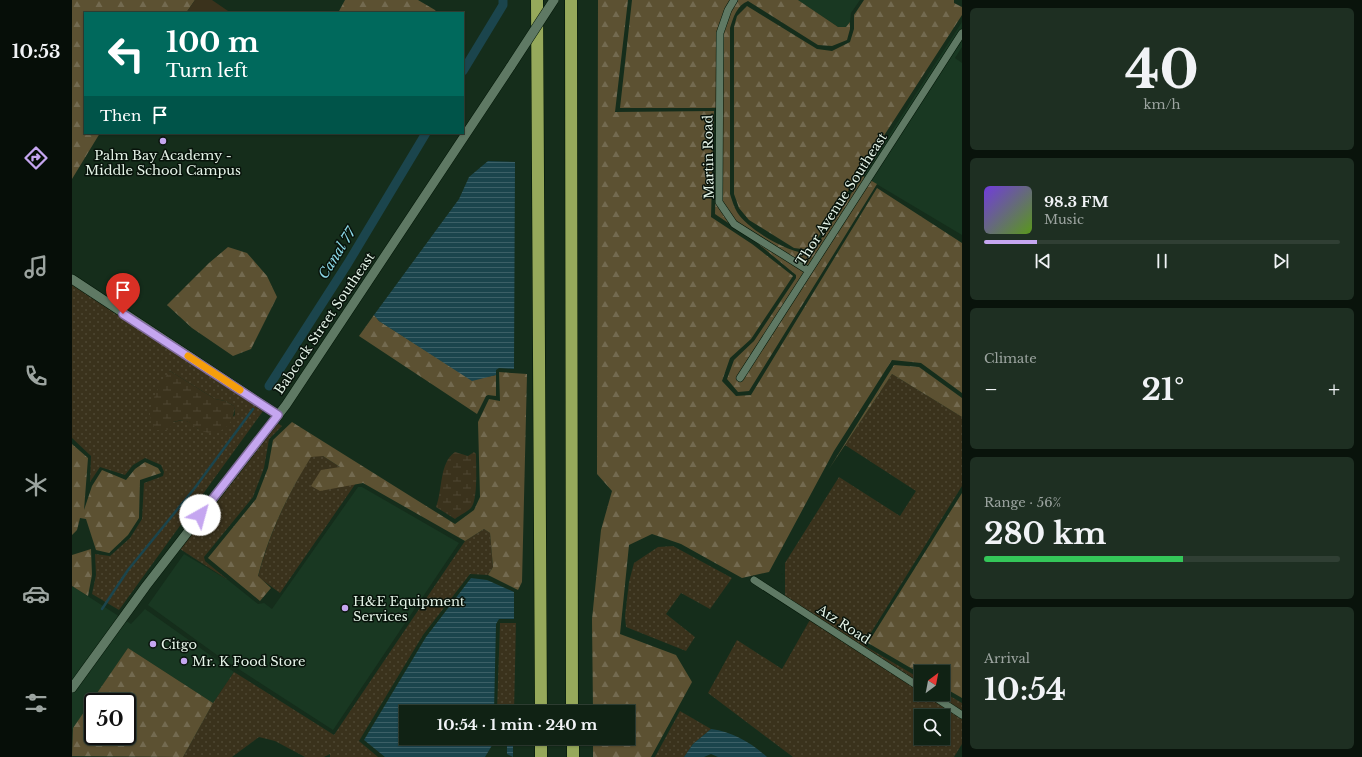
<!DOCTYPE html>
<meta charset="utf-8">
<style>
:root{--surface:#102214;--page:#1e2f22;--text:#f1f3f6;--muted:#9ca4a0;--line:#303f34;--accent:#c5a6f0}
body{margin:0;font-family:"Libre Baskerville",serif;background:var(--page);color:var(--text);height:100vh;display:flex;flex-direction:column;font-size:15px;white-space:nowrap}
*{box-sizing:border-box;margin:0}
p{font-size:13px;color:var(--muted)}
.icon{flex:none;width:22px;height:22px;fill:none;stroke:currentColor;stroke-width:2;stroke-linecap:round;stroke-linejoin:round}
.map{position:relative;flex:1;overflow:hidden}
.details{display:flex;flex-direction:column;gap:8px;padding:8px;background:#09130b;width:400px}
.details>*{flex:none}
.guide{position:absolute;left:12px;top:12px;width:380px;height:122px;border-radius:0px;box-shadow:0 1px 3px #0004,0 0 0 1px var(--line);background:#00695c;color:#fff;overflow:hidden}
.needle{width:26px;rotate:32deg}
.controls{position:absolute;left:842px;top:665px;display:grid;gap:8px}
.controls a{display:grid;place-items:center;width:36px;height:36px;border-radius:0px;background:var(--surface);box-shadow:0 1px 3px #0004,0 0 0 1px var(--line);font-size:20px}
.speed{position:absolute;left:12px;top:693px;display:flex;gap:8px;font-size:20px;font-weight:700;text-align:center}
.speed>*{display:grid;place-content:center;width:52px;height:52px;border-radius:50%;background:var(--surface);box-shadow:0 1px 3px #0004,0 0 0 1px var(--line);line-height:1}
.speed .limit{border:2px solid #111;border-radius:6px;background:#fff;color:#111}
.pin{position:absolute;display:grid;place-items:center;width:34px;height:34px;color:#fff;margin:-41px -17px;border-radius:50% 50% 50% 0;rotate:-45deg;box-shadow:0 0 4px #0007}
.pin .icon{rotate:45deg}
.me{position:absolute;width:44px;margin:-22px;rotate:38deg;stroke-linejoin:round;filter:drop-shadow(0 0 3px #0008)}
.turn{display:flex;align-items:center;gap:14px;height:84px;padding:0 16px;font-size:18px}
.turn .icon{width:52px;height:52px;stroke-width:2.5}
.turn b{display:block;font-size:28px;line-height:34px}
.then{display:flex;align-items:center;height:38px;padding:0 16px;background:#0003;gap:8px;font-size:15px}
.big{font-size:30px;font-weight:700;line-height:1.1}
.details .card{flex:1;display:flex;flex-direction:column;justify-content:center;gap:6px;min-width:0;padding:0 14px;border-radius:6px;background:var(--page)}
.details .dial{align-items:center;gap:0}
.dial b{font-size:52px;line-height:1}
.song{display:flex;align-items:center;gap:12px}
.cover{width:48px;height:48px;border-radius:6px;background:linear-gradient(135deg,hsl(260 70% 55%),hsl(90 70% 35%))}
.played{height:4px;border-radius:2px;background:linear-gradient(90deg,var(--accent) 15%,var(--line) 15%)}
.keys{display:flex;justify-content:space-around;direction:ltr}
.heat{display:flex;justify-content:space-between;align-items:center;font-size:22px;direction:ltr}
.charge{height:6px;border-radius:3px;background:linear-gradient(90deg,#34c759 56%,var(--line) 0)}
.trip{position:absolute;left:327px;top:705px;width:236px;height:40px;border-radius:0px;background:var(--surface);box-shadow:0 1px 3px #0004,0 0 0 1px var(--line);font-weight:700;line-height:40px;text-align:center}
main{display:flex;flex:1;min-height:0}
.dock{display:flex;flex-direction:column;width:72px;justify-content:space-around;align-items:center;background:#060e08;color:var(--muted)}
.dock .icon{width:28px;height:28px}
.dock .current{color:var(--accent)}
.dock b{font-size:18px;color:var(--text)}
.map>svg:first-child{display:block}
.built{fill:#193822}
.grass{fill:url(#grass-dots);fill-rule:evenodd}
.forest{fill:url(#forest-firs);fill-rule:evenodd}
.wetland{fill:url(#wetland-marsh)}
.garden{fill:#3a321c}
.water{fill:url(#water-rules)}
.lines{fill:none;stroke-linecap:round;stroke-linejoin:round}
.stream{stroke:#1b454d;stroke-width:2.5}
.canal{stroke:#1b454d;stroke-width:9}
.street-casing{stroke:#011506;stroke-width:8}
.secondary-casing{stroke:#011506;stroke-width:10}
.highway-casing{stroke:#011506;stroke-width:13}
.street{stroke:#5f7964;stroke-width:7}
.secondary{stroke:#5f7964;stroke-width:9}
.highway{stroke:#96a95b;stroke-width:12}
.secondary-bridge-casing{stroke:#011506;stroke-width:10;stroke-linecap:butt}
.secondary-bridge{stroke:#5f7964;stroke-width:9}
.route-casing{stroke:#806c9c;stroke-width:10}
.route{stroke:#c5a6f0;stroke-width:7}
.slow{stroke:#f59e0b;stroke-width:7}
.poi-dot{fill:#c5a6f0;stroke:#08130b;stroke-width:1.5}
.labels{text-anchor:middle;stroke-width:3;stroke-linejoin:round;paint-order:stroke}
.poi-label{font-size:13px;fill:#e4f3e7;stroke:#08130b;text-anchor:start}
.street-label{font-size:13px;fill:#e4f3e7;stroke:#08130b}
.water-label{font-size:14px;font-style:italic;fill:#8cd9e8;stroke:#08130b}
</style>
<main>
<nav class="dock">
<b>10:53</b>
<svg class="icon current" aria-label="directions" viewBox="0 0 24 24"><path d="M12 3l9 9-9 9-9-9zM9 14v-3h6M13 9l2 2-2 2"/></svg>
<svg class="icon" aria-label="music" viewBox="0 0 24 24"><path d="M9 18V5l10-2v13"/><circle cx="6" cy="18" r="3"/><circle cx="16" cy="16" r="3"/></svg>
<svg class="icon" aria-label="phone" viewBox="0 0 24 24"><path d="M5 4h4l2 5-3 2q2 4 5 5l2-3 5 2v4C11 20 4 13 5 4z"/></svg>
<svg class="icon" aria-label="climate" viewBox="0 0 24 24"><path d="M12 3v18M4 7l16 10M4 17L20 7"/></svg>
<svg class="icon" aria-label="car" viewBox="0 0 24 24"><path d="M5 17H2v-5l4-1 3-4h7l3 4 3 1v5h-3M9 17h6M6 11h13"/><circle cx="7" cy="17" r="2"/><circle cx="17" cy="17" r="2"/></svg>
<svg class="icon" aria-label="filters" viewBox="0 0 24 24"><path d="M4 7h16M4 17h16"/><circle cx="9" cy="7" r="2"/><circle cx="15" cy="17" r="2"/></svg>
</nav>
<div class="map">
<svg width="890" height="757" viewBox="0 0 890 757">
<defs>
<pattern id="grass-dots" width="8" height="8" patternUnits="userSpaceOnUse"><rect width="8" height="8" fill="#3a321c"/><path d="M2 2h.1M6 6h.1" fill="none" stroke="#4d4632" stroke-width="1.8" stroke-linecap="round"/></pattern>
<pattern id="forest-firs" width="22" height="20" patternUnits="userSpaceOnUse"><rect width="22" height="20" fill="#5c5132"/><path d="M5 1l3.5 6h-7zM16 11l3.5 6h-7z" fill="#736a50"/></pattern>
<pattern id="wetland-marsh" width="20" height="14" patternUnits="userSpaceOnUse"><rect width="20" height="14" fill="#3a321c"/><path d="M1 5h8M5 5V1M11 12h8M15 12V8" fill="none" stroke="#4d4632"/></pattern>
<pattern id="water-rules" width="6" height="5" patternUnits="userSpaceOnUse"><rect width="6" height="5" fill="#1b454d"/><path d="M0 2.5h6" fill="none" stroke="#3c6067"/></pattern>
</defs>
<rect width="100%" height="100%" fill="#152d1b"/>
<path class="built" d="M726,0H788L779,13L778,22L774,28L766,27Z
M890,22V47L883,58L890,63V235L791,176Z
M286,487H290L387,543L261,730L145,655L76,605L112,554L156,580L186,604L192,603L200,609Z
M0,586L59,624L73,609L162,672L141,703L56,648L0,730Z"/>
<path class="grass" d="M0,285L191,411L47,610L20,594L24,575L23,554L38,556L58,538L70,519L72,483L91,476L92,472L89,465L73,458L61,465L53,475L28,467L18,482L19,456L0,438ZM98,371L143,399L153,401L162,406L163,415L142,432L126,429L121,424L112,420L101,422L79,408Z
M820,374L890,417V486L792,644L793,646L849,679V694H871V692L890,703V744L882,757H721L636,693L665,640L710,669L739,618L713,598V563L767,477L828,516L844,491L773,445ZM849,716H871V738H849Z
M205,423L210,426L197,439L192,468L181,497L132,557L133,561L156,580L108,549Z
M239,456H251L268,467L271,485L284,483L208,593L186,577C197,534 216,494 239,456Z
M412,529L418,533L421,567L416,575L398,574L351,635L287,741L306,757H258V754L252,757H233L203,741L187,737L160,757H111L141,703L162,672L262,735L393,541Z
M601,546L660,578L638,609L609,593L594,614L623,637L614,651L554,627L553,616L557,582L562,563L586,547Z
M428,623H444L442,712L425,710Z
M608,711L639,729L621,744L612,757H583Z"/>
<path class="forest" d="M0,0H123L114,13H13V133H28L0,179Z
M273,0H346L363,10L365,13H266Z
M526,0H556L543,112L642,111L639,217L680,244L721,276L679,339L658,358L650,381L664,396L679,395L805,188L890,243V393L849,363L820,360L762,451L697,572L670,578L609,544L580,534L557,545L548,634L604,655L620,682L579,757H521V738H556V712H521L520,619L529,530L540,491L525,474Z
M560,0H726L766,27H774L778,22V29L775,40L760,46L746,45L676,1C665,5 661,18 658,28V194C660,200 662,207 665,212C676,230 718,254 739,254L791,176L805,184L677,391L666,392L655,379L662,360L682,341L724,278V275L683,241L643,214L646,111L644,108H548Z
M792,0H882V3L890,7V15L738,250L722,248L677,220L667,208L662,194V27L665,16L675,6L745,49L760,51L778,42L782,29V15Z
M156,247L175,253L195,276L205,297L179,349L161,356L120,328L95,305L137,263Z
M302,315L307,321L400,380L424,375V396L416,395L414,396L405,414L287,336Z
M822,365L847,367L890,398V417L820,374L757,469Z
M427,372L455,374L450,582L446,590L416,575L421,567L418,533L412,529L393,541L291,483L248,491L239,486L249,470L268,467L251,456L239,457C216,494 197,533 186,576L199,588L188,601L136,558L184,499L196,468L201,440L220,422L383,524L402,510L408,497L406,422L417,399L428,401Z
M0,444L16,458L12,510L20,486L30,470L54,480L63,469L73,462L86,468L89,473L68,480L67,518L56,535L37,553L24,550L14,519L8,518L5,530L0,535Z
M890,493V698L871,687V672H849V674L796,643Z
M19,549L20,575L16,596L0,586V555Z
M56,648L141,703L111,757L0,756L1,728ZM21,702H55V736H21Z"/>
<path class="wetland" d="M98,371L143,399L153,401L162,406C164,426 144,440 126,429C121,426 119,422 113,421C109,420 105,421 101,422L97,430H83C81,425 78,419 78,414C77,403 91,379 98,371Z
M383,452L396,456L402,452L404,454C404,466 406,500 399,508C395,512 388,515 383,519L364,507C371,489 367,463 383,452Z"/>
<path class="garden" d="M123,0H140L159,13H114Z"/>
<path class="water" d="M416,161L443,162L442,369L427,368L424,370V375L400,381L307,321L302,315L387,199L397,177Z
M399,578L415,580L442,592V619H427L424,624L422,712H334V738H441V757L435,754V744L426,739L422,742L413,757H313L292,740L354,637Z
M639,729C661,732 678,742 695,757H646L639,754L632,757H612L621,744Z"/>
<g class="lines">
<path class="stream" d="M30,609L56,570L122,489L181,409"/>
<path class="canal" d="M391,71L431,5V0
M197,386L276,263L354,133"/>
<defs>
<path id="street" d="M662,0L656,10L648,33L647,202L662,224L737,271
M668,378L890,33
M682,580L849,688
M858,694L890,715"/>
<path id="secondary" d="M0,279L206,415
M0,688L74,586L214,405L439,66"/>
<path id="highway" d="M465,0L469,712
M499,0L500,712
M469,738V757
M501,738V757"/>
</defs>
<use href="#street" class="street-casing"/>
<use href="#secondary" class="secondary-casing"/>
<use href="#highway" class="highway-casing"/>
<use href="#street" class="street"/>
<use href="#secondary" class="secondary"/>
<use href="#highway" class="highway"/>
<defs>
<path id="secondary-bridge" d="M439,66L482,0"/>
</defs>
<use href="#secondary-bridge" class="secondary-bridge-casing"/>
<use href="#secondary-bridge" class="secondary-bridge"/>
</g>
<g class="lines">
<defs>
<path id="route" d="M51,314L206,415L128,515"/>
</defs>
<use href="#route" class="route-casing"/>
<use href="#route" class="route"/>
<path class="slow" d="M116,356L168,390"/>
</g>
<g class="poi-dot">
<circle cx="91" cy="141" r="4"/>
<circle cx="273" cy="608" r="4"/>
<circle cx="81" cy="644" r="4"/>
<circle cx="112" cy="661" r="4"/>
</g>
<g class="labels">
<g class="poi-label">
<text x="91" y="160" text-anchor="middle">Palm Bay Academy -<tspan x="91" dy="15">Middle School Campus</tspan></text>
<text x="281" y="606">H&amp;E Equipment<tspan x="281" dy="15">Services</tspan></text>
<text x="89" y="649">Citgo</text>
<text x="120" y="666">Mr. K Food Store</text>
</g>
<g class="street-label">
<text transform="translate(636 157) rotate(-91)" y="5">Martin Road</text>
<text transform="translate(769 199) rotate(-57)" y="5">Thor Avenue Southeast</text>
<text transform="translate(252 323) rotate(-56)" y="5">Babcock Street Southeast</text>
<text transform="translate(772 624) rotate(33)" y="5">Atz Road</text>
</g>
<g class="water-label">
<text transform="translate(265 253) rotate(-58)" y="5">Canal 77</text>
</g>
</g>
</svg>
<div class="controls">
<a><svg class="needle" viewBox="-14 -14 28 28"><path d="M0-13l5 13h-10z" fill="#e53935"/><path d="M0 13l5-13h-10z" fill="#9ca4a0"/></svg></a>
<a><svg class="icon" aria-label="search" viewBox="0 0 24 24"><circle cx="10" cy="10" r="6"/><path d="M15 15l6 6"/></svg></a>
</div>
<div class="speed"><div class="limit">50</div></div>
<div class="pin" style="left:51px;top:314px;background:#d93025"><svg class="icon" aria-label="arrive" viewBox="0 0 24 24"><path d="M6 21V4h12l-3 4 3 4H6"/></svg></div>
<svg class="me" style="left:128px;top:515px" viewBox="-20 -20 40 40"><circle r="19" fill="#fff"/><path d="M0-13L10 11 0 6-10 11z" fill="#c5a6f0"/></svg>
<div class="trip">10:54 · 1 min · 240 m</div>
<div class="guide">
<div class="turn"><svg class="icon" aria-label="left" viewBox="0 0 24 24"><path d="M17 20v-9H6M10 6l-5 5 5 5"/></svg><div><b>100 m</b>Turn left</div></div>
<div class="then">Then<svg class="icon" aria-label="arrive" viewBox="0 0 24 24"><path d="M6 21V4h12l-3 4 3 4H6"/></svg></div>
</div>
</div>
<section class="details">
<div class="card dial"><b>40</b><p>km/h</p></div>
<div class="card">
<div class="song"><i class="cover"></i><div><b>98.3 FM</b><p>Music</p></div></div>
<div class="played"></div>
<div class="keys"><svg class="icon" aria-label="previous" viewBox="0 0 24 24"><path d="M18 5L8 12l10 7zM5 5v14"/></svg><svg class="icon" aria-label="pause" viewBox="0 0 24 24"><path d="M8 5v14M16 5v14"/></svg><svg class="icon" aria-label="next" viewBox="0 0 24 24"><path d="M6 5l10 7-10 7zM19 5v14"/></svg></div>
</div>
<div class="card"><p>Climate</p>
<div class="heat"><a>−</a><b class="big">21°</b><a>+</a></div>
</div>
<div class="card"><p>Range · 56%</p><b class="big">280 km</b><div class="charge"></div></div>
<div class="card"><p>Arrival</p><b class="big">10:54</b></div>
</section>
</main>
